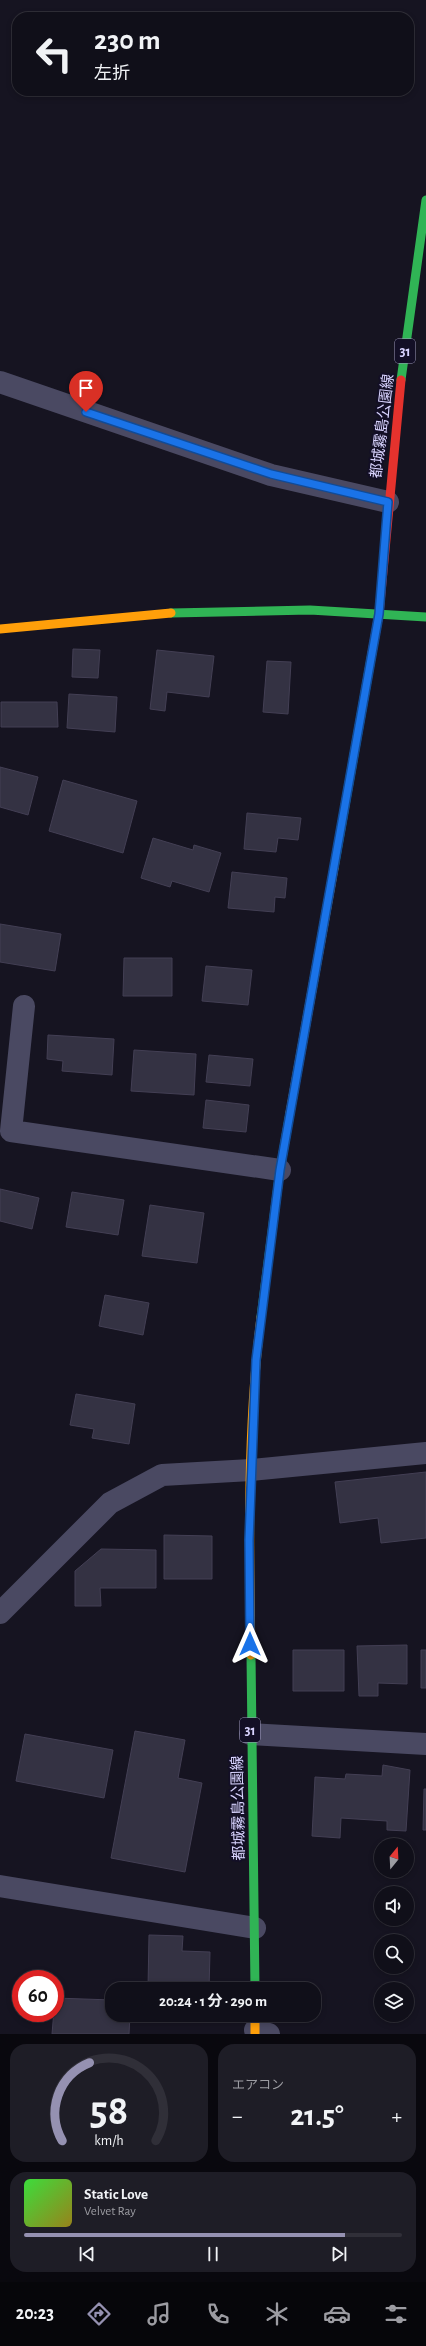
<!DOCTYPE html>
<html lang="ja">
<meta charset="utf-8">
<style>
:root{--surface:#100f19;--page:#1e1d26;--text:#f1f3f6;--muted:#9c9ca2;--line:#302f38;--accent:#9591b1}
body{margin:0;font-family:"Alegreya Sans","Noto Sans JP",sans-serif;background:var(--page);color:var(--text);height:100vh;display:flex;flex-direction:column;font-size:15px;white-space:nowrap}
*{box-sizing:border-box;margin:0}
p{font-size:13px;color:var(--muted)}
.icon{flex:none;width:22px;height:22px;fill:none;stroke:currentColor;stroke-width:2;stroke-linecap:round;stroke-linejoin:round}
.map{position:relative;height:2034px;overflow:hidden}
.side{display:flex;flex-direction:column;gap:10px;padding:10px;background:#09080e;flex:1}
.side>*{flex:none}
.top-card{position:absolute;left:12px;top:12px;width:402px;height:84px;border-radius:16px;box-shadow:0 2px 6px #0003,0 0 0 1px var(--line);background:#100f19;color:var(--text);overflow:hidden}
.needle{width:26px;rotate:18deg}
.fabs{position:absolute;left:374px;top:1838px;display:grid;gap:8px}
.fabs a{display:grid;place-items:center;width:40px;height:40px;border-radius:50%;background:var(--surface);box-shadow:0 2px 6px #0003,0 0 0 1px var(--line);font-size:20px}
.speed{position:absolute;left:12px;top:1970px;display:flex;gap:8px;font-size:20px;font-weight:700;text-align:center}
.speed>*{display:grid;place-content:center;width:52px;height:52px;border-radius:50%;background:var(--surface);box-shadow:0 2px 6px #0003,0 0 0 1px var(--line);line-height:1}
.speed .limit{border:6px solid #d22;background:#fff;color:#111}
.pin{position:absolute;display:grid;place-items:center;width:34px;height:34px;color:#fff;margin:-41px -17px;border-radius:50% 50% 50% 0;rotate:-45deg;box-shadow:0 0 4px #0007}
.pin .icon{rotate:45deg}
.me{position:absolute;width:44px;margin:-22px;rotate:0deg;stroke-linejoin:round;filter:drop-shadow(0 0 3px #0008)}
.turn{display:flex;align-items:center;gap:14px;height:84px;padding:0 16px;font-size:18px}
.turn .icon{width:52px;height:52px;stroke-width:2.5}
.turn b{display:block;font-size:28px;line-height:34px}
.big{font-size:30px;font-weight:700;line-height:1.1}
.side .tile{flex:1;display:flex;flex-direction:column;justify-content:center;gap:6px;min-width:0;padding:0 14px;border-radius:16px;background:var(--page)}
.side .dial{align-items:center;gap:0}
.dial svg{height:104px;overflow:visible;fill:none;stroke:var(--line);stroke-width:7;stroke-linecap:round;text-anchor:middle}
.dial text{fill:var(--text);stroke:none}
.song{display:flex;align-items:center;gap:12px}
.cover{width:48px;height:48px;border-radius:6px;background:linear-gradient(135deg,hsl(120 70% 55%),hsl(50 70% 35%))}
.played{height:4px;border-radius:2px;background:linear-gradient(90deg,var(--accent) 85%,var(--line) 85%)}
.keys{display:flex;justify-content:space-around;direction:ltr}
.heat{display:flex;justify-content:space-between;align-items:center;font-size:22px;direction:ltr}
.side .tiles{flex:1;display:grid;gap:10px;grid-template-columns:1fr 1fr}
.tile:last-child{grid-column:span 2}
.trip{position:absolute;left:105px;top:1982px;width:216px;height:40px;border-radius:16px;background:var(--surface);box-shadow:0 2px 6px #0003,0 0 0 1px var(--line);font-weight:700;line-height:40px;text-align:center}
.tab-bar{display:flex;height:64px;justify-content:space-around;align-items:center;background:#06060a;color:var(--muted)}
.tab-bar .icon{width:28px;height:28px}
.tab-bar .on{color:var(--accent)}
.tab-bar b{font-size:18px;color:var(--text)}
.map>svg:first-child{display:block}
.building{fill:#343243;stroke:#433f54}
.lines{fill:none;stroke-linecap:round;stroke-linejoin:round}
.street{stroke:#4a4962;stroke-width:22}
.fast{stroke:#30b455;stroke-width:9}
.slow{stroke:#ff9f0a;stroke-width:9}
.jam{stroke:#e5322d;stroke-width:9}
.route-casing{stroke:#114b97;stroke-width:10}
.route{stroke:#1a73e8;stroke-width:7}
.labels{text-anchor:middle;stroke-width:4;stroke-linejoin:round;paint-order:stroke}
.shield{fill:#130f26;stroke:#9e99be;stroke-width:1}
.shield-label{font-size:14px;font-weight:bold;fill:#d9d4ff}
.street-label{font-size:15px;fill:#d9d4ff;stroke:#130f26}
</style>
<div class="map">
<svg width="426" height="2034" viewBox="0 0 426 2034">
<rect width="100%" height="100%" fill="#161421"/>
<path class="building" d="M73,649L100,650L98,678L72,677Z
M157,650L214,656L209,697L167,692L165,711L150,709Z
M267,661L291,662L288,714L263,712Z
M69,694L117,697L115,732L67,728Z
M1,702H57L58,727H1Z
M0,767L38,777L28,815L0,807Z
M63,780L137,801L123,853L49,831Z
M247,813L301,818L298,840L278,838L276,852L244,849Z
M153,838L193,850L194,845L221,853L209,892L172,881L170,887L141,878Z
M232,872L287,878L285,898L275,897L274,912L228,908Z
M0,924L61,934L55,971L0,962Z
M124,958H172V996H123Z
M206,966L252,970L248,1005L202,1001Z
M48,1035L114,1039L112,1075L62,1071L63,1061L47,1059Z
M134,1050L196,1054L194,1095L131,1091Z
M209,1055L253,1059L250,1086L206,1082Z
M206,1100L249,1105L246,1132L203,1128Z
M0,1189L39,1198L32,1229L0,1221Z
M72,1192L124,1200L118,1235L66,1227Z
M150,1205L204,1213L197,1263L142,1256Z
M105,1295L149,1303L143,1335L99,1326Z
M76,1394L135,1404L129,1444L92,1438L94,1429L70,1425Z
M426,1472V1538L381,1543L378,1518L340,1523L335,1482Z
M164,1535L212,1536V1579H164Z
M101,1549L156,1550V1588H100L101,1606H75V1571Z
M407,1645V1684L378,1683V1696H359L357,1646Z
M293,1650H344V1691H293Z
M421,1650H426V1688H421Z
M135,1731L185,1740L178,1778L202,1783L185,1872L111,1858Z
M25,1734L113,1750L104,1798L16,1781Z
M383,1765L410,1770L406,1831L387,1830V1821L341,1818L340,1838L312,1836L315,1777L345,1779L346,1774L382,1776Z
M424,1789H426V1830H423Z
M149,1935L183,1936L182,1951L210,1952L209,1989L148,1988Z
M55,1998L112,2000V2015H130L129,2034H52Z"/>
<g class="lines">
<path class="street" d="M0,382L271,475L388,502
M24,1006L11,1131L280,1170
M0,1613L110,1503L162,1475L251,1470L426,1453
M250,1734L426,1744
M0,1886L255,1928
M255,2030L269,2034"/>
<path class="fast" d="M401,380L426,200
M171,613L310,610L426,617
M334,868L372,653
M261,1317L280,1170L290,1113
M251,1655L255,1989"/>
<path class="slow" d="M0,629L171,613
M290,1113L334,868
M251,1655C249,1543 247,1429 261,1317
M255,2015V2034"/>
<path class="jam" d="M372,653L379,614L401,380"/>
</g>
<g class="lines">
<defs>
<path id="route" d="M86,412L271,474L388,502L379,614L280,1170L256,1360L249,1540L250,1644"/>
</defs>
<use href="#route" class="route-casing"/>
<use href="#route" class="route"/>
</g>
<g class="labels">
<g class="shield">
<rect x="395" y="339" width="20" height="24" rx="3"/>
<rect x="240" y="1718" width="20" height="24" rx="3"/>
</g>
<g class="shield-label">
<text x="405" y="356">31</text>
<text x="250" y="1735">31</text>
</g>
<g class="street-label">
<text transform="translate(382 426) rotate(-83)" y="5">都城霧島公園線</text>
<text transform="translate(238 1808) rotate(-91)" y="5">都城霧島公園線</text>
</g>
</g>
</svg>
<div class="fabs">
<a><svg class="needle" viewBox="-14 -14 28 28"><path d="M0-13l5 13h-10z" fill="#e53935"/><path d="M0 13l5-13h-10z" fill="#9c9ca2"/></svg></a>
<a><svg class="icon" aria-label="sound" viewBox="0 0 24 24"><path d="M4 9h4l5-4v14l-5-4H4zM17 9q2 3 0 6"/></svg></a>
<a><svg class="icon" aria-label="search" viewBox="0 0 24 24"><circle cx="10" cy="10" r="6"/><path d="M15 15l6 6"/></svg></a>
<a><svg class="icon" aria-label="layers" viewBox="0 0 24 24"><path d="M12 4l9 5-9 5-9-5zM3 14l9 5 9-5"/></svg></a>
</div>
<div class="speed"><div class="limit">60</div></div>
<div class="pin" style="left:86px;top:412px;background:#d93025"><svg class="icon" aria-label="arrive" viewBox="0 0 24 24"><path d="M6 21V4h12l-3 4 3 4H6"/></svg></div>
<svg class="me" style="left:250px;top:1644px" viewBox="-20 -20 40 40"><path d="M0-17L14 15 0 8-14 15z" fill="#1a73e8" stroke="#fff" stroke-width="4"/></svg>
<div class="trip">20:24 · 1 分 · 290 m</div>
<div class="top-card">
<div class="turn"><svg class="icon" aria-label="left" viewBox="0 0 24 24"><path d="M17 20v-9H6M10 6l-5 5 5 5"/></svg><div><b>230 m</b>左折</div></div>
</div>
</div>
<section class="side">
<div class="tiles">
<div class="tile dial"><svg viewBox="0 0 100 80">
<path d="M14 69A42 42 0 1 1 86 69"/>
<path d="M14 69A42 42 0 0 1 35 9" stroke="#9591b1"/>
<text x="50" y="56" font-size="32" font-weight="700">58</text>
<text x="50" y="72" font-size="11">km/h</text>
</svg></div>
<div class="tile"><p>エアコン</p>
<div class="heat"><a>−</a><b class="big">21.5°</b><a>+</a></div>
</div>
<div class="tile">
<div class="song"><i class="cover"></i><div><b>Static Love</b><p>Velvet Ray</p></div></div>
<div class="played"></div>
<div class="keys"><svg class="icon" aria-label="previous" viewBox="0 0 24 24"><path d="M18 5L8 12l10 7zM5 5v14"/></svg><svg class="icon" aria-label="pause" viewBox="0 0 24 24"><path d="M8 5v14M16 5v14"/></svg><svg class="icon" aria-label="next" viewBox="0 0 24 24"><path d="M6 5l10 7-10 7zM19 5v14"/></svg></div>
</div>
</div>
</section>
<nav class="tab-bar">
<b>20:23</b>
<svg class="icon on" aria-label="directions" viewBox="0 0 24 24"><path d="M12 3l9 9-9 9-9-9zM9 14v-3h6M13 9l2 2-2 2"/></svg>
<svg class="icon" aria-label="music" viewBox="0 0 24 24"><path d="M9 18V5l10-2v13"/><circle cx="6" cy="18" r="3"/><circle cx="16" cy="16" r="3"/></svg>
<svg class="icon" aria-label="phone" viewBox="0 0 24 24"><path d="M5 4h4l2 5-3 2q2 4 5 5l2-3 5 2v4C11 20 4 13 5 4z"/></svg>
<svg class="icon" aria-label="climate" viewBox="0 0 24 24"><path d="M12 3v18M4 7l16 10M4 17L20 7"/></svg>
<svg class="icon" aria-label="car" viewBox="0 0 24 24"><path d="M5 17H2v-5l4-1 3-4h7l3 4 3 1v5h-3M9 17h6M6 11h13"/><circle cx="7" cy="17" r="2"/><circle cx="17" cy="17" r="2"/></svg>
<svg class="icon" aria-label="filters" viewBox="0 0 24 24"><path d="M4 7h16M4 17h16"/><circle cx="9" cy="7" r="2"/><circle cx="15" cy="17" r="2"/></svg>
</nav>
